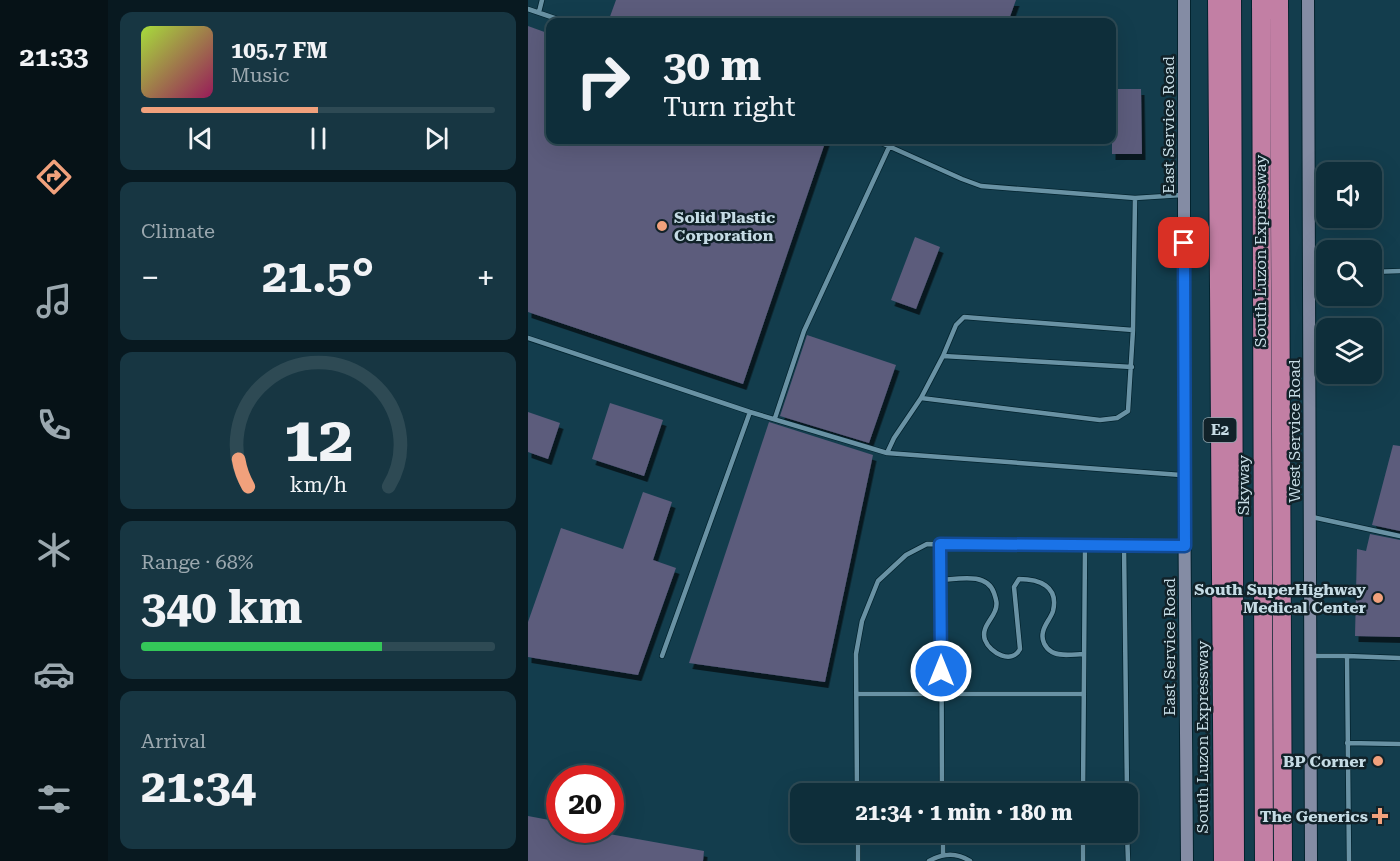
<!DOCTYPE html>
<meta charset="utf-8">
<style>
:root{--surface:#0e2e3a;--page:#173642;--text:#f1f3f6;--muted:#9ba8af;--line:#2e4a54;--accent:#f1a17c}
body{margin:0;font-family:"Roboto Serif",serif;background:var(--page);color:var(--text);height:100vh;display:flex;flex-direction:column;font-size:22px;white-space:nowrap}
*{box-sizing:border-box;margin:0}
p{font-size:20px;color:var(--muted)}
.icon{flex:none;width:33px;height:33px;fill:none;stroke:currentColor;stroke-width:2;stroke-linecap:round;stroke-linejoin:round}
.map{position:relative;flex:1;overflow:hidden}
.details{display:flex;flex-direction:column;gap:12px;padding:12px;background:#081920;width:420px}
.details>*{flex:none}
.top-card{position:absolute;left:18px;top:18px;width:570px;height:126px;border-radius:12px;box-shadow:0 6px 24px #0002,0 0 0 2px var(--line);background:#0e2e3a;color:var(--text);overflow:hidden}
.buttons{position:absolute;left:788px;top:162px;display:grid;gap:12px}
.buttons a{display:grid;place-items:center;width:66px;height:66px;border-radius:12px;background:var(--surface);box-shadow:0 6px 24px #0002,0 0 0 2px var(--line);font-size:30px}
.speed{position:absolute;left:18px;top:765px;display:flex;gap:12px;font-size:30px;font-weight:700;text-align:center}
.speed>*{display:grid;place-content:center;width:78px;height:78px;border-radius:50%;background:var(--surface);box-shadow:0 6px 24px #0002,0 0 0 2px var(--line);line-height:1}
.speed .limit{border:9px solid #d22;background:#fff;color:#111}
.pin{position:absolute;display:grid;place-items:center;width:51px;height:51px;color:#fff;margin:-26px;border-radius:12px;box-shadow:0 3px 9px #0006}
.me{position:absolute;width:66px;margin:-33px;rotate:0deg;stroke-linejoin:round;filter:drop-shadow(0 0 4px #0008)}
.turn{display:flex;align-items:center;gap:21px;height:126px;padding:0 18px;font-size:27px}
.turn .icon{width:78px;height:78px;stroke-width:2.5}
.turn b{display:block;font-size:42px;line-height:51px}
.big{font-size:45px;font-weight:700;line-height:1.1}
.details .widget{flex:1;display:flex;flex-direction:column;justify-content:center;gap:9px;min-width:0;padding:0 21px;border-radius:12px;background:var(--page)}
.details .dial{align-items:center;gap:0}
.dial svg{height:156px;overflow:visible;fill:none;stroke:var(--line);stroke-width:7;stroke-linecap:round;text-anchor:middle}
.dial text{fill:var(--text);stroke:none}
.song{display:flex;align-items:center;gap:18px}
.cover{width:72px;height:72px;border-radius:9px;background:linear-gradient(135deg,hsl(80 70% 55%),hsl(330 70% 35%))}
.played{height:6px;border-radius:3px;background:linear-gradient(90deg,var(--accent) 50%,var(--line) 50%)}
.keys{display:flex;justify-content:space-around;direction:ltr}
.heat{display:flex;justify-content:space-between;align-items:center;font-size:33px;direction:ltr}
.charge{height:9px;border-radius:4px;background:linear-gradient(90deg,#34c759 68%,var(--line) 0)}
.trip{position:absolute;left:262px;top:783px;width:348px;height:60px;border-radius:12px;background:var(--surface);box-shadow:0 6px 24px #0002,0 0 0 2px var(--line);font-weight:700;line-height:60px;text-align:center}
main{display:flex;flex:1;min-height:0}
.menu{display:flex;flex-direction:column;width:108px;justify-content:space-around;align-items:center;background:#061217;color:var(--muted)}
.menu .icon{width:42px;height:42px}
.menu .active{color:var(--accent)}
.menu b{font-size:27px;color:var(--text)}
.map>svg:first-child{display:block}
.building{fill:#5c5b7c;filter:url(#shadow)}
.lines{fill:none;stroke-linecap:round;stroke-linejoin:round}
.lane-casing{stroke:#03232e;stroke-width:6}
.secondary-casing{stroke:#03232e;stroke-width:14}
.highway-casing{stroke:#03232e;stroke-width:20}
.lane{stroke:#6992a4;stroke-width:4.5}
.secondary{stroke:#848ca4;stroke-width:12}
.highway{stroke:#c27fa4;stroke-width:18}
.route-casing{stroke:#114b97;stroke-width:15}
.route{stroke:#1a73e8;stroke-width:10}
.poi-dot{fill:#f1a17c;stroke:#112229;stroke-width:2}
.labels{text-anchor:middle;stroke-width:5;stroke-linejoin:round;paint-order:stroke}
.shield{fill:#112229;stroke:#90a4ad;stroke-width:1.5}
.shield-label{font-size:15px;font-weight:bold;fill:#c6dce5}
.street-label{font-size:16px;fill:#c6dce5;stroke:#112229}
.poi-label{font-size:16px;font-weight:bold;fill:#c6dce5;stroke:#112229;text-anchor:end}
</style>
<main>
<nav class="menu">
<b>21:33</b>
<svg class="icon active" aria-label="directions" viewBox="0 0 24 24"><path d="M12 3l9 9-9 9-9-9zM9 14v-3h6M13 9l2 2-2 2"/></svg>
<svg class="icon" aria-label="music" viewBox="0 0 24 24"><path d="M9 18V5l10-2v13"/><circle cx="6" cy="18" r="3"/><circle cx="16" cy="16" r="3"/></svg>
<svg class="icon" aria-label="phone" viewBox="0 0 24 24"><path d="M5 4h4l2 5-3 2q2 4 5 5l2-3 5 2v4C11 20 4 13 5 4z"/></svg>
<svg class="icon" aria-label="climate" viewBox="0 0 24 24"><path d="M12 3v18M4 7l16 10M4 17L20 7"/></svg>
<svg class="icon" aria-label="car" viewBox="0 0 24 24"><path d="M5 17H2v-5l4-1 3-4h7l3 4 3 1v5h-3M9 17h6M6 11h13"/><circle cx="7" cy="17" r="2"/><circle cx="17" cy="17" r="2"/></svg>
<svg class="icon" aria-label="filters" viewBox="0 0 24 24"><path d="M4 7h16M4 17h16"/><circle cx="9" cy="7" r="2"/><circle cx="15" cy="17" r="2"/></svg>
</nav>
<section class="details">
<div class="widget">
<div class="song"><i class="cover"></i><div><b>105.7 FM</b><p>Music</p></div></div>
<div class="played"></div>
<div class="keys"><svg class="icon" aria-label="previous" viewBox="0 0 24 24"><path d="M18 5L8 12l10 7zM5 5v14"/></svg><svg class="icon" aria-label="pause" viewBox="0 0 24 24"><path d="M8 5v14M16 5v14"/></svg><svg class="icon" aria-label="next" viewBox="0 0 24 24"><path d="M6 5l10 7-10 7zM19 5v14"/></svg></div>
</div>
<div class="widget"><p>Climate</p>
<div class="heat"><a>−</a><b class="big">21.5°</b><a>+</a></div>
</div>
<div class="widget dial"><svg viewBox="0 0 100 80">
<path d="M14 69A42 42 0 1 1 86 69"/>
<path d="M14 69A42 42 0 0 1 9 55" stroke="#f1a17c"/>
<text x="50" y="56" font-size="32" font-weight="700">12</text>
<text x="50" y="72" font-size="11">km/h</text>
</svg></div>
<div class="widget"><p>Range · 68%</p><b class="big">340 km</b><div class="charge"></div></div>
<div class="widget"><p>Arrival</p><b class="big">21:34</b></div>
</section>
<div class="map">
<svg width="872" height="861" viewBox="0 0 872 861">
<defs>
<filter id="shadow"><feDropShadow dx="3.5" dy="6" stdDeviation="0" flood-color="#0009"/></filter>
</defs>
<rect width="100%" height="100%" fill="#133d4d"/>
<path class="building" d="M88,0H488L480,22H80Z
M0,26L22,34V140H298L215,384L0,312Z
M584,89H613L614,154H584Z
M387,237L412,247L388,309L363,300Z
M279,335L368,365L341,443L252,416Z
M82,403L135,420L116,476L64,459Z
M0,412L32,423L20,459L0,452Z
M241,422L345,455L297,682L161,663Z
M865,445L872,446V531L844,525Z
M115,492L144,502L125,560L148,568L110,675L0,657V622L33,528L95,549Z
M842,534L872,540V637L827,636L829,549L838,551Z
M0,816L32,822V830H59L176,851L175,861H0Z"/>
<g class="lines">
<defs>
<path id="lane" d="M0,9L38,22
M11,12L14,0
M347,140L434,179L453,186L607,198L654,195
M843,272L872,271
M783,275L798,274
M0,338L222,412L359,453L653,475
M415,356L604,367
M393,398L415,356L428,325L436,317L605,330
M247,418L276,331L362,145
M359,453L366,438L393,398L572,420L589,418L600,411L605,330L607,198
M784,517L872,536
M413,544L414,794
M596,545L599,794
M413,580C430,579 459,572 466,593C468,599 470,604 467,611C463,621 453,628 457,640C462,653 484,665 492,649L486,587L491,579C511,579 531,586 525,611C523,618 516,625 515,632C513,640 517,648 524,652C533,657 547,654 556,654
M134,656L222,412
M785,656H819L821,861
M819,656L872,658
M329,694H556
M819,743L872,744
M329,794L328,654L334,621L350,581L378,555L399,544L655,546
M555,794L557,545
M330,832V861
M415,832V855
M599,832L600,861
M401,861C415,853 428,852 442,861
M555,861V832"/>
<path id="secondary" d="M656,0V475L659,861
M780,0L783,861"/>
<path id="highway" d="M689,0L695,861
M704,0L707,861
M733,0L736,861
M751,0L755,861"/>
</defs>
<use href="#lane" class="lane-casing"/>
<use href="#secondary" class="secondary-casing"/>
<use href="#highway" class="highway-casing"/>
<use href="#lane" class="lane"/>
<use href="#secondary" class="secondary"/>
<use href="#highway" class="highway"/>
</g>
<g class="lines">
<defs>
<path id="route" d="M413,671L412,544L657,546L656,243"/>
</defs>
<use href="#route" class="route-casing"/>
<use href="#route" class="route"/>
</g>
<g class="poi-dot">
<circle cx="134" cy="226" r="6"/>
<circle cx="850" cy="598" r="6"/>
<circle cx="850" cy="761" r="6"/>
<path d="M849 807h6v6h6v6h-6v6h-6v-6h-6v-6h6z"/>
</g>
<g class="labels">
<rect class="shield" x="675.5" y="418" width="33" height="24" rx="4.5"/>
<g class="shield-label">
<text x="692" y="435">E2</text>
</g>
<g class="street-label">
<text transform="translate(640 125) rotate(-90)" y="6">East Service Road</text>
<text transform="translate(732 251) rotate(-90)" y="6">South Luzon Expressway</text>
<text transform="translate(766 431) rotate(-90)" y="6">West Service Road</text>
<text transform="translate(715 485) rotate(-90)" y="6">Skyway</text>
<text transform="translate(641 647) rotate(-90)" y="6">East Service Road</text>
<text transform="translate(674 737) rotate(-90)" y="6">South Luzon Expressway</text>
</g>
<g class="poi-label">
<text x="146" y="223" text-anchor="start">Solid Plastic<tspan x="146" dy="18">Corporation</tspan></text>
<text x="838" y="595">South SuperHighway<tspan x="838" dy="18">Medical Center</tspan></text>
<text x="838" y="767">BP Corner</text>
<text x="840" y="822">The Generics</text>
</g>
</g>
</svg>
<div class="buttons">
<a><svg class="icon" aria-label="sound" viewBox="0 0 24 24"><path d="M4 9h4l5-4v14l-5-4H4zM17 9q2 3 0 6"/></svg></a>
<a><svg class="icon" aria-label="search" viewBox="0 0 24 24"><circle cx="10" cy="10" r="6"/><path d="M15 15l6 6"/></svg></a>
<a><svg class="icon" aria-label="layers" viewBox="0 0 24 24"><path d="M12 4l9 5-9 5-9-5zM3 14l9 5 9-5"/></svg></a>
</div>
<div class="speed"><div class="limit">20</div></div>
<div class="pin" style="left:656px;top:243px;background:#d93025"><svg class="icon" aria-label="arrive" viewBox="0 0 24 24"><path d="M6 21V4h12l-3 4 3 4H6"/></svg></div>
<svg class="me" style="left:413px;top:671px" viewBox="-20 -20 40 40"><circle r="17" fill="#1a73e8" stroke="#fff" stroke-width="3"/><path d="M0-11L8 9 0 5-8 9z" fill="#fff"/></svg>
<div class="trip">21:34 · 1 min · 180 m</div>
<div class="top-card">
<div class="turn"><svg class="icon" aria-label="right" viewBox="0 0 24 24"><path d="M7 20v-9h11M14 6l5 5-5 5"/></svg><div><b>30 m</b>Turn right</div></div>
</div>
</div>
</main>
